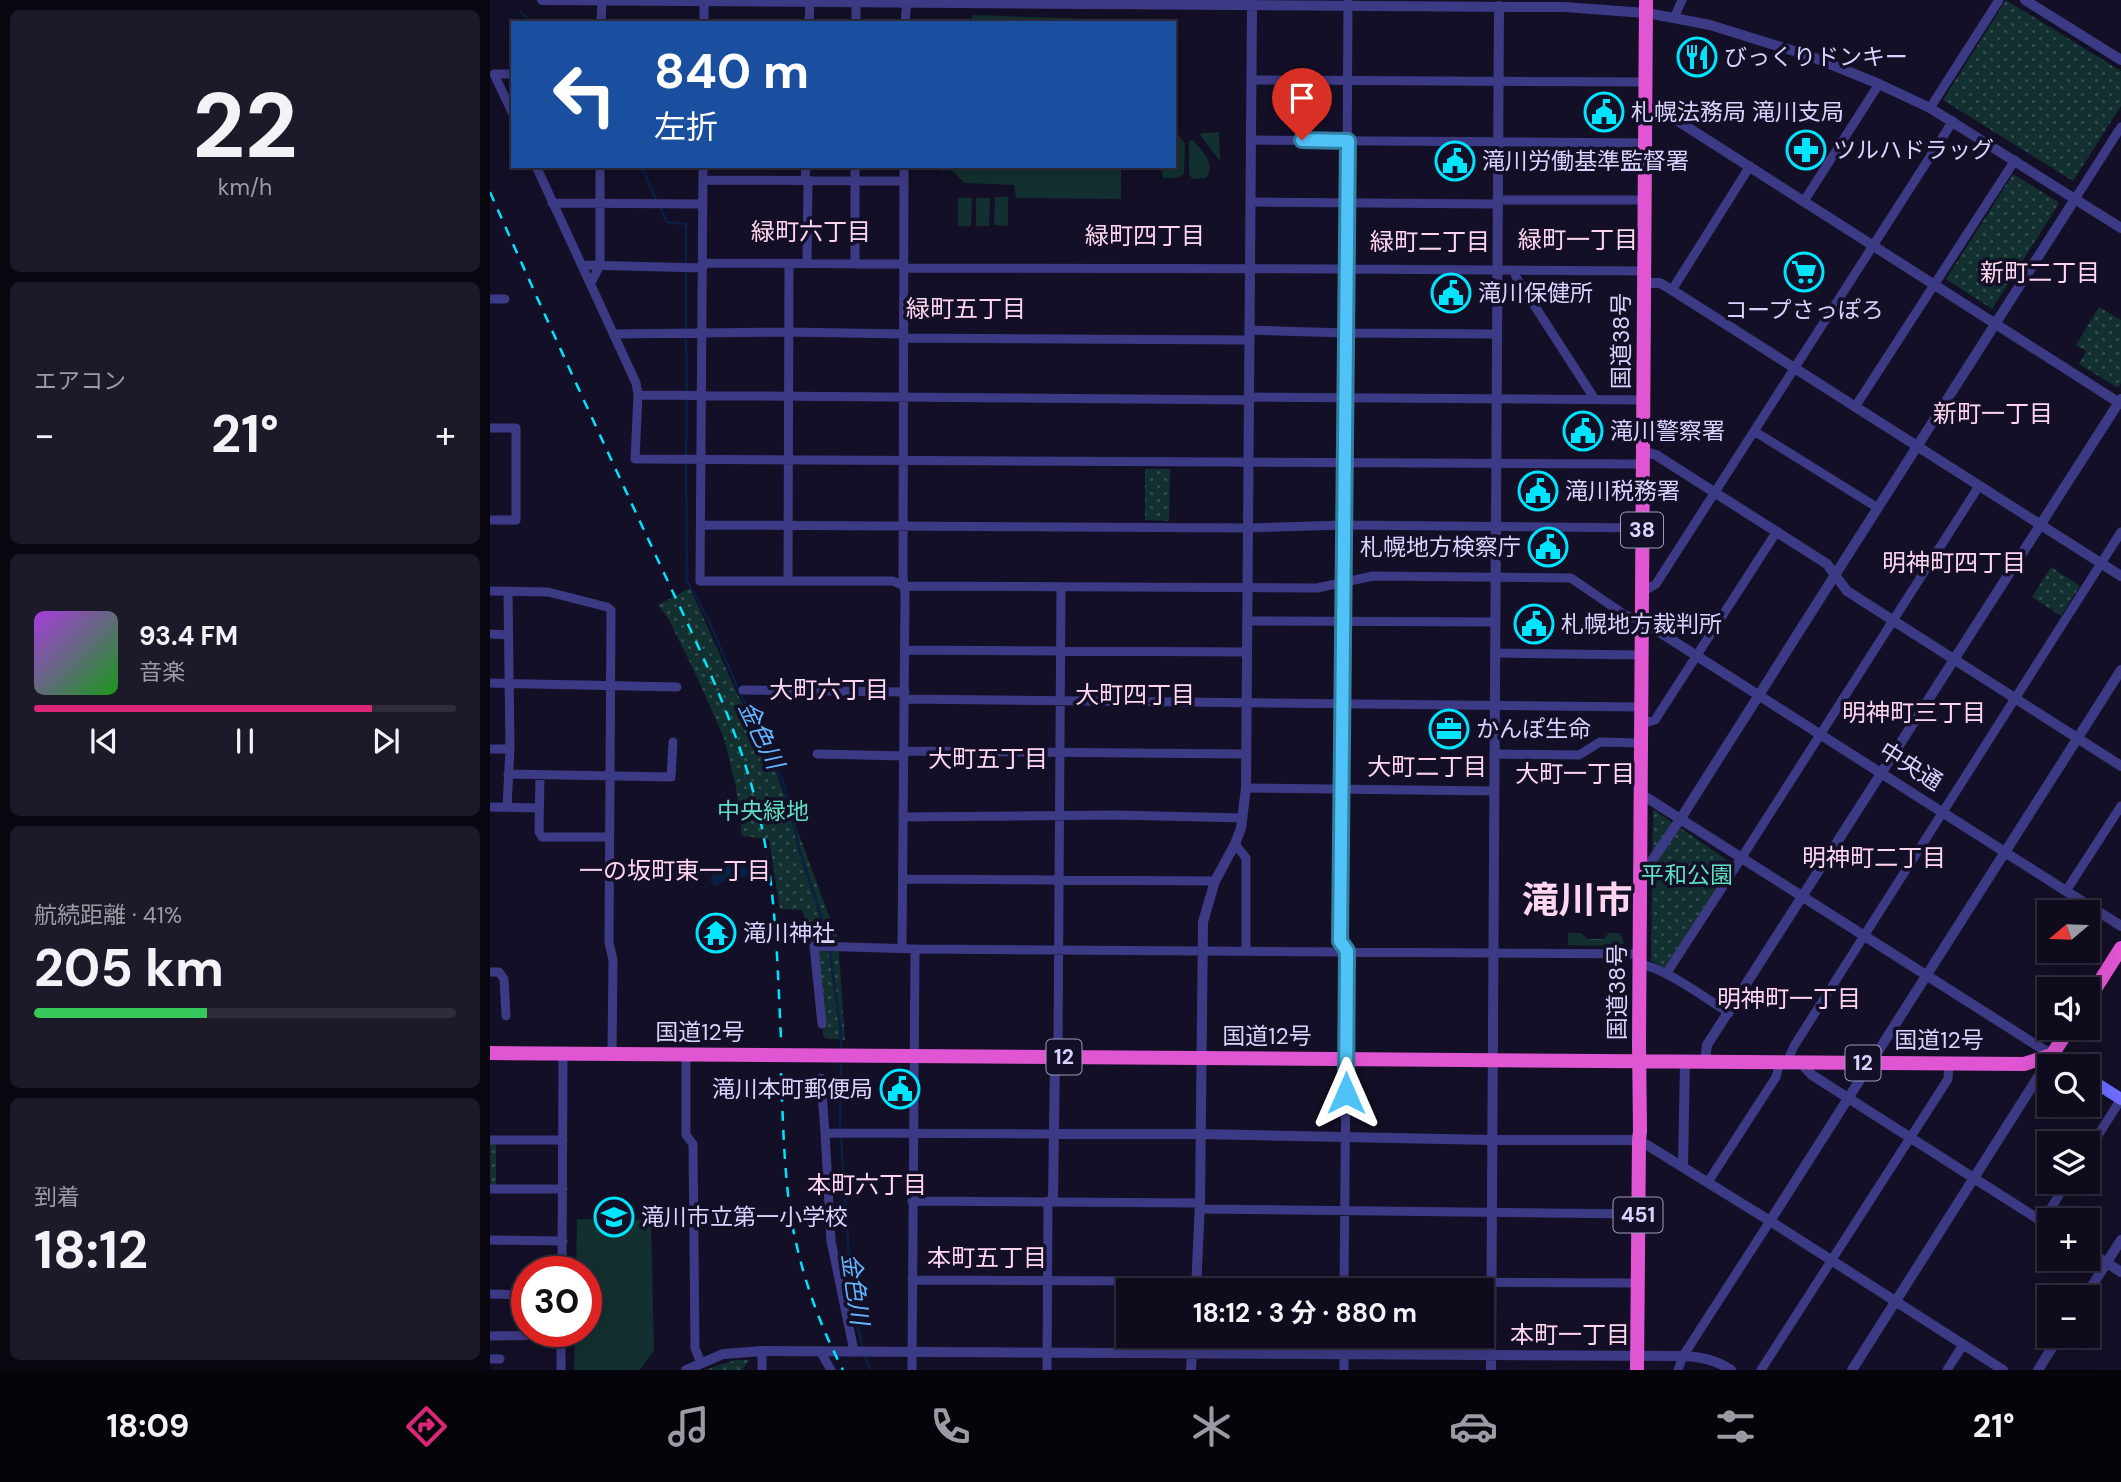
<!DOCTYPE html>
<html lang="ja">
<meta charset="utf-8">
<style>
:root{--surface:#0e0b1c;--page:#1c1929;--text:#f1f3f6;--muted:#9b9ba3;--line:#2e2b3b;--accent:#db2777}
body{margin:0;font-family:"DM Sans","Noto Sans JP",sans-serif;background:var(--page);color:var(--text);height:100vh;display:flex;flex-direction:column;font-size:26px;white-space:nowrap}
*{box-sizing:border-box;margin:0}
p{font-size:23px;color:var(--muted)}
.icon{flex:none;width:38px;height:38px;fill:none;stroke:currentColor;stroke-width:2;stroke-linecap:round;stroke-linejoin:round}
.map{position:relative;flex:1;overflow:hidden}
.side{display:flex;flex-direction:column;gap:10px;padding:10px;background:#08060f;width:490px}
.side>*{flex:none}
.top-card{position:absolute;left:21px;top:21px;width:665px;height:147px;border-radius:0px;box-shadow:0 4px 18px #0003,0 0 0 2px var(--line);background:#1a4fa0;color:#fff;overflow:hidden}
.needle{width:46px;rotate:251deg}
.fabs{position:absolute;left:1547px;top:900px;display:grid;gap:14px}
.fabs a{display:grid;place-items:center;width:63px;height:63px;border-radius:0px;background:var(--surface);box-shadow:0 4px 18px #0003,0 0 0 2px var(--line);font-size:35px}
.speed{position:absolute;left:21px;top:1256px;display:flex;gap:14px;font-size:35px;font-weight:700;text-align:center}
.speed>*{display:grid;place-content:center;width:91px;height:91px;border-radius:50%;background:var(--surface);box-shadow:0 4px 18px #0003,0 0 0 2px var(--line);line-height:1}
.speed .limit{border:10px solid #d22;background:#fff;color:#111}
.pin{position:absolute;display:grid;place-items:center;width:60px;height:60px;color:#fff;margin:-72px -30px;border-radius:50% 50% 50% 0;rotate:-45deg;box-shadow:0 0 7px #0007}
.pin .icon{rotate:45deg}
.me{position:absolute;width:77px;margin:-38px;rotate:0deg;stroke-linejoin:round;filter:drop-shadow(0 0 5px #0008)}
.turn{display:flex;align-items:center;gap:24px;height:147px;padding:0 28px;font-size:32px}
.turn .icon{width:91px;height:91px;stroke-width:2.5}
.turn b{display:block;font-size:49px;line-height:60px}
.big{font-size:52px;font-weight:700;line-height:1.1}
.side .tile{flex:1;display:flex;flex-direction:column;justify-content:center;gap:10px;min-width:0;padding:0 24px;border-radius:10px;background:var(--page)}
.side .dial{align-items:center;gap:0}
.dial b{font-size:91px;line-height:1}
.song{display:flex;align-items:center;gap:21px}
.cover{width:84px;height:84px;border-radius:10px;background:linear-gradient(135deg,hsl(280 70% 55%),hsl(120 70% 35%))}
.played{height:7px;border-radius:4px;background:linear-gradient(90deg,var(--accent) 80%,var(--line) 80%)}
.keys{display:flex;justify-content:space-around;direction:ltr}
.heat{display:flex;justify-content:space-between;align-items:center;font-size:38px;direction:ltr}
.charge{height:10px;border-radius:5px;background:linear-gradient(90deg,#34c759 41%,var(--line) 0)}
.trip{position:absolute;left:626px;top:1278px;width:378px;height:70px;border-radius:0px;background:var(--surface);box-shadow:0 4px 18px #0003,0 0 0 2px var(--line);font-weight:700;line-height:70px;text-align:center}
.tabs{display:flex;height:112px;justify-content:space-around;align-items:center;background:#06040b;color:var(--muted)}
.tabs .icon{width:49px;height:49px}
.tabs .active{color:var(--accent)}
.tabs b{font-size:32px;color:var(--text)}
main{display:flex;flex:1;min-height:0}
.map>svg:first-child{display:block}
.grass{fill:#12302f}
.forest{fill:url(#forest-firs)}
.park{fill:url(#park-dots)}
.water{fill:#0a1f44}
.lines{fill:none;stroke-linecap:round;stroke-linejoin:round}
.stream{stroke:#0a1f44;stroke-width:2.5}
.minor{stroke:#3d3a85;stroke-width:9}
.tertiary{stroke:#3d3a85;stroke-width:10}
.secondary{stroke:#6f6bff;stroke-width:12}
.trunk{stroke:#e055d1;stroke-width:14}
.rail{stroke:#00e5ff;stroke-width:2.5;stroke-dasharray:10 9;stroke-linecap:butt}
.route-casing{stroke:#337fa1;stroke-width:18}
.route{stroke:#4fc3f7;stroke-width:12}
.labels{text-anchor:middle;stroke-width:7;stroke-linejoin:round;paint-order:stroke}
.shield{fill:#130f26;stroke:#9e99be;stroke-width:2}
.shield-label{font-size:21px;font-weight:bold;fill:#d9d4ff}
.poi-label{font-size:23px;fill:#d9d4ff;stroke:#130f26;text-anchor:start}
.street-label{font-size:23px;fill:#d9d4ff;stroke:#130f26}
.park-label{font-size:23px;fill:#5fe0c0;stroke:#130f26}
.neighbourhood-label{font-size:24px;fill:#ffd6f0;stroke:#130f26}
.water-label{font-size:24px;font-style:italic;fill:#62b6ff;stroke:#130f26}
.town-label{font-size:37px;font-weight:bold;fill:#ffd6f0;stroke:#130f26}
</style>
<main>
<section class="side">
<div class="tile dial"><b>22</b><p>km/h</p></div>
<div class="tile"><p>エアコン</p>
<div class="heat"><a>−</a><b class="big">21°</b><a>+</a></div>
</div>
<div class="tile">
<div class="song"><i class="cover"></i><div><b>93.4 FM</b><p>音楽</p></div></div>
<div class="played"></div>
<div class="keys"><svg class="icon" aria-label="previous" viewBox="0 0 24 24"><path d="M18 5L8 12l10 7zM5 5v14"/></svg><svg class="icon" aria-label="pause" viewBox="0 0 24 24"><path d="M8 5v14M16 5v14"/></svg><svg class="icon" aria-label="next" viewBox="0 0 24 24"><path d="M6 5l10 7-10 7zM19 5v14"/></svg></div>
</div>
<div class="tile"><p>航続距離 · 41%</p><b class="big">205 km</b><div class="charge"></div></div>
<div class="tile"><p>到着</p><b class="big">18:12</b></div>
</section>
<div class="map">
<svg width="1631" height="1370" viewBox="0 0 1631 1370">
<defs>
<pattern id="forest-firs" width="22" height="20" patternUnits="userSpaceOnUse" patternTransform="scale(1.75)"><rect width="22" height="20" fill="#12302f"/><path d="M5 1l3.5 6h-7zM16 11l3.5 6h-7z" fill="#344d4e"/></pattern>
<pattern id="park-dots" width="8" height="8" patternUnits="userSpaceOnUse" patternTransform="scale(1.75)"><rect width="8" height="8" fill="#12302f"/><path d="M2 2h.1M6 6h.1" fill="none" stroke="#344d4e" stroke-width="1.8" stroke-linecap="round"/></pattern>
</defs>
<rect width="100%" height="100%" fill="#130f26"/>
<path class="grass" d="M482,15L632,20V23H482Z
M684,129L695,143L694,174L687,178H673L671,166H684Z
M729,132L730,161L710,135L712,133Z
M703,140C713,152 726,164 716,178L703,179L699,175V141Z
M451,166H631V199L526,198L524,185L475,183L461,170L451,171Z
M505,197H518V226L504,225Z
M468,198H482L481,226H468Z
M486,198H500L499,226H486Z
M87,1219L161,1220L164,1350L150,1370H84L85,1332H96V1272H86Z"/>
<path class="forest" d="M1078,933H1091L1097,939H1113L1119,933H1130L1134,943L1128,946L1078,945Z"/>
<path class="park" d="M1516,0L1631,71V106L1583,181L1453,100Z
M1523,174L1568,202V205L1502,309L1456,279Z
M1609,307L1631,320V383L1628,388L1589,364L1596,351L1586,345Z
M655,469H680L679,521L655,520Z
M1561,567L1590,586L1571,616L1542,597Z
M200,588L246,691L285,770L348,940L355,1040L334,1038L324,946L312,910L290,909L279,839L252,836L246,787L234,738L206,675L179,620L168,605Z
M1163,809L1244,865L1176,969L1161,961Z
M0,1144H6V1186H0Z
M245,1360H259L252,1370H215Z"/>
<path class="water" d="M239,862H262L263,879C246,875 239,878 224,887L220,880C224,872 231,864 239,862Z"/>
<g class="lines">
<path class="stream" d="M31,12L41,23
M151,166L167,201
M170,207L177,222L196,224V263
M196,330V270
M196,337L197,393
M196,456L197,399
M196,462L197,581L217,617L251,695L293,782L311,855L338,937L351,1035V1050
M350,1130L351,1060
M351,1137L362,1302L373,1349
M375,1355L380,1370"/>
<path class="minor" d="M1184,18L1192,0
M111,23L112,1
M214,23V0
M319,23L320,2
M366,23V2
M415,23L417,0
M23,74H4L23,114
M761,80L1156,82
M1440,108L1509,0
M760,140L1155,143
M46,166L146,383L148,395L145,459L1152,464
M213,166L210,581H403L414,586L827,588L883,576L1081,578L1135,615L1152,621
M213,180L414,181
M315,180L316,166
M1585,199L1631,127
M1007,200H1155
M1314,201L1389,84
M760,202L1007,204
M62,203L213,204
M213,263L414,264
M317,263L318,180
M365,264V166
M93,265L213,268
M414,268L856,269L1154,271
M1024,270L1026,277L1104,398
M101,283L110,265V166
M1182,290L1260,166
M0,299H15
M759,330L856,333L1007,334
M124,334L299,332L414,334
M414,338L759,340
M148,395L759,400
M759,397L1153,400
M1365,407L1525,160
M0,428H26V520H0
M1264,431L1388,508
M211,525L758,528L854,525L1152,528
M298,581L299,264
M0,591L58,592L117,607L121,610L119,943L123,960L122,1054
M1152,592L1166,584L1463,121
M757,621L1005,622
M0,634L18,635
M415,650L757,652
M1005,653L1152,655
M0,683L187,687
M253,690L415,692
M415,699L1151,707
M1151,724L1165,720L1287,531
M0,749H20
M414,751L756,754
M327,754L414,756
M1004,754L1089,755L1110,742L1151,743
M18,774L181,777L183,742
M50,775L49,832L52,837H119
M756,788L1004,791
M0,807L49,808
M17,807L20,749L18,592
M413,817L625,815L753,818
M745,844L756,858V950
M413,879L725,881
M1576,891L1631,806
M412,948L415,595L413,576L414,166
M1149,964C1176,968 1215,998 1239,1013
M0,972H9L14,979L16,1016
M1176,974L1252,857L1489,486
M332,1024L324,946L425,949L1150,954
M196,1054V1135L203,1144L205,1348L211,1363
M565,1057L568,1044L571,587
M1297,1062L1304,1046L1631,532
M331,1078L335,1133
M0,1140H73
M1598,1151L1631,1099
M1218,1182L1286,1077L1290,1062
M0,1189H73
M422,1201L710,1203
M710,1209L1148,1214
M1552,1222L1578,1181
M0,1240L73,1241
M72,1272L73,1053
M422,1280L1148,1283
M854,1290L857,951L851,941L854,705L858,0
M0,1294L37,1295
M0,1336L71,1335
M330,1351L341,1370
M364,1351L341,1241L335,1133L564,1134
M0,1359H10
M71,1370V1332
M272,1370V1351
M422,1370L425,949
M557,1370L558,1201
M854,1370V1335
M1188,1370L1193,1356L1280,1221
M1271,1370L1458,1079L1459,1063
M1457,1370L1473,1345"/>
<path class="tertiary" d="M52,0L1024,7H1074L1156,13L1184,18L1220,25L1320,56L1389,84L1440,108L1631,228
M1535,0L1631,60
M1155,105L1169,109L1631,404
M1585,199L1345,575L1357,591L1631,766
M1154,283H1170L1182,290L1631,576
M1152,621L1631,926
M1151,794L1562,1055L1362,1370
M1150,878L1191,818L1345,575L1337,564L1166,455L1152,451
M1215,1061L1217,1045L1631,399
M1310,1062L1322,1075L1559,1226
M564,1134H710L1002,1140H1149L1280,1221L1513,1370
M1193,1166L1195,1061
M563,1201L565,1057
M1280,1221L1631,670
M1598,1251L1631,1272
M706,1290L710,1203L713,922L725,881L745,844L751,828L756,788L762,5
M1595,1297L1631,1240
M196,1370L233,1354L272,1351L1193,1356C1212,1357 1226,1360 1241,1370
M701,1370L703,1335
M1001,1370L1009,6
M1548,1370L1570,1335"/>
<path class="secondary" d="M1562,1055L1579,1066
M1598,1078L1631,1099"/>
<path class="trunk" d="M1598,1000L1631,948
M0,1053L1534,1064L1562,1055L1580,1027
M1147,1370L1149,1140L1150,1131L1149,1044L1156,0"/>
<path class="rail" d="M0,192C52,310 106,427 160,543C199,628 243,712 266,802C286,880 287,959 291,1038
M291,1073C293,1121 294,1176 302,1223C311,1273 329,1324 353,1370"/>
</g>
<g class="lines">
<defs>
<path id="route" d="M812,140L858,141C855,407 855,674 850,941L857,951L856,1093"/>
</defs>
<use href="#route" class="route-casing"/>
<use href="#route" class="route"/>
</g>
<defs>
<symbol id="restaurant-ring" viewBox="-11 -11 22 22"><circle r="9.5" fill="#130f26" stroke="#00e5ff" stroke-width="1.5"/><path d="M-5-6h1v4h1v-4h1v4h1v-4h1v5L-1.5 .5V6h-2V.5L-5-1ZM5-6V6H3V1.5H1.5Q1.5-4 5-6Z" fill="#00e5ff"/></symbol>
<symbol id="civic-ring" viewBox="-11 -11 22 22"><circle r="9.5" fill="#130f26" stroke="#00e5ff" stroke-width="1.5"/><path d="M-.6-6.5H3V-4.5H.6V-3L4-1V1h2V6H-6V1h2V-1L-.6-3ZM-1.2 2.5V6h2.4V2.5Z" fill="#00e5ff"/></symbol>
<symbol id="pharmacy-ring" viewBox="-11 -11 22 22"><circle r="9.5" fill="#130f26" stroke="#00e5ff" stroke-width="1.5"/><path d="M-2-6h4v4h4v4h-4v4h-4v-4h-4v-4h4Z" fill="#00e5ff"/></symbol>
<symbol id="supermarket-ring" viewBox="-11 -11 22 22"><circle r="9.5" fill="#130f26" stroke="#00e5ff" stroke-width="1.5"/><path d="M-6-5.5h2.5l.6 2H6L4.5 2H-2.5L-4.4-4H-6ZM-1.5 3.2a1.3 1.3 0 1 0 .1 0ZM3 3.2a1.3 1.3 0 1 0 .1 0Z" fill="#00e5ff"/></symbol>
<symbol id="office-ring" viewBox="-11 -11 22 22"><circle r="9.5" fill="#130f26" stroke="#00e5ff" stroke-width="1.5"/><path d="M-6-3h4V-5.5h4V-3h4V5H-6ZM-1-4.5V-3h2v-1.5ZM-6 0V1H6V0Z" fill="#00e5ff"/></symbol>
<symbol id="temple-ring" viewBox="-11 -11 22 22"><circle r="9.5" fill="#130f26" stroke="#00e5ff" stroke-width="1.5"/><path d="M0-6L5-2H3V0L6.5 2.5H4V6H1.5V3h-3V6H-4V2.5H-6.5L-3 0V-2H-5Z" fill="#00e5ff"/></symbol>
<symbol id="school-ring" viewBox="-11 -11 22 22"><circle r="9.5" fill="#130f26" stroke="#00e5ff" stroke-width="1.5"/><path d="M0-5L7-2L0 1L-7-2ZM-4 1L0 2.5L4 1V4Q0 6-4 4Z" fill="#00e5ff"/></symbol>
</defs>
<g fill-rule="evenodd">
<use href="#restaurant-ring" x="1185" y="35" width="44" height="44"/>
<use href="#civic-ring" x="1092" y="90" width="44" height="44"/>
<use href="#pharmacy-ring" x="1294" y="128" width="44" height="44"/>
<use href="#civic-ring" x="943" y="139" width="44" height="44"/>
<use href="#supermarket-ring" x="1292" y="250" width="44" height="44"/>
<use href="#civic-ring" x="939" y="271" width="44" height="44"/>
<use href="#civic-ring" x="1071" y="409" width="44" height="44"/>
<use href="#civic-ring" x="1026" y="469" width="44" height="44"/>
<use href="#civic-ring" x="1036" y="525" width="44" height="44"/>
<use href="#civic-ring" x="1022" y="602" width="44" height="44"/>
<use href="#office-ring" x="937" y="707" width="44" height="44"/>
<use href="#temple-ring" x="204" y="911" width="44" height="44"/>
<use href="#civic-ring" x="388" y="1067" width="44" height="44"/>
<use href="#school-ring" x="102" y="1195" width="44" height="44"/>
</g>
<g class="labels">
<g class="shield">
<rect x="1131" y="512.5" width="42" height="35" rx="5"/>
<rect x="556.5" y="1039.5" width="35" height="35" rx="5"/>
<rect x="1355.5" y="1045.5" width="35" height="35" rx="5"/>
<rect x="1123.5" y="1197.5" width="49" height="35" rx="5"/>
</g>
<g class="shield-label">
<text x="1152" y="537">38</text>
<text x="574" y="1064">12</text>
<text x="1373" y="1070">12</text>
<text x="1148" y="1222">451</text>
</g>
<g class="poi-label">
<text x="1234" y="65">びっくりドンキー</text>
<text x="1141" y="120">札幌法務局 滝川支局</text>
<text x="1343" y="158">ツルハドラッグ</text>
<text x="992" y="169">滝川労働基準監督署</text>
<text x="988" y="301">滝川保健所</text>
<text x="1314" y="318" text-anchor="middle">コープさっぽろ</text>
<text x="1120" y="439">滝川警察署</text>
<text x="1075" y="499">滝川税務署</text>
<text x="1031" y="555" text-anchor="end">札幌地方検察庁</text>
<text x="1071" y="632">札幌地方裁判所</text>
<text x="986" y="737">かんぽ生命</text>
<text x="253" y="941">滝川神社</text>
<text x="383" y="1097" text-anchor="end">滝川本町郵便局</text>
<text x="151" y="1225">滝川市立第一小学校</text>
</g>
<g class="street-label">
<text transform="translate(1131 341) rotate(-90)" y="8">国道38号</text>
<text transform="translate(1421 766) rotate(32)" y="8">中央通</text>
<text transform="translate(1127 992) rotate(-90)" y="8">国道38号</text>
<text x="210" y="1040">国道12号</text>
<text x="777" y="1044">国道12号</text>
<text x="1449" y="1048">国道12号</text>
</g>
<g class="park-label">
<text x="273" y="819">中央緑地</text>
<text x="1197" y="883">平和公園</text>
</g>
<g class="neighbourhood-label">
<text x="321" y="240">緑町六丁目</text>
<text x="655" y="244">緑町四丁目</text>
<text x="1088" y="248">緑町一丁目</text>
<text x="940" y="250">緑町二丁目</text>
<text x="1550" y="281">新町二丁目</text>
<text x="476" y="317">緑町五丁目</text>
<text x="1503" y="422">新町一丁目</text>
<text x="1464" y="571">明神町四丁目</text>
<text x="339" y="698">大町六丁目</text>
<text x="645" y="703">大町四丁目</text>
<text x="1424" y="721">明神町三丁目</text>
<text x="498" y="767">大町五丁目</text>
<text x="937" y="775">大町二丁目</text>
<text x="1085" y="782">大町一丁目</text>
<text x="1384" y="866">明神町二丁目</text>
<text x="185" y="879">一の坂町東一丁目</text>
<text x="1299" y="1007">明神町一丁目</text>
<text x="377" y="1193">本町六丁目</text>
<text x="497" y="1266">本町五丁目</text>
<text x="1080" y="1343">本町一丁目</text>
</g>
<g class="water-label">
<text transform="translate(271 735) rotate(64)" y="8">金色川</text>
<text transform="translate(365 1289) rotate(82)" y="8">金色川</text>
</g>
<g class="town-label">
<text x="1087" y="913">滝川市</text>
</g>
</g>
</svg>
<div class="fabs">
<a><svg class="needle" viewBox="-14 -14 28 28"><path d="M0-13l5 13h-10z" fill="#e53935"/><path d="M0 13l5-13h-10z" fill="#9b9ba3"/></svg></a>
<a><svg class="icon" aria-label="sound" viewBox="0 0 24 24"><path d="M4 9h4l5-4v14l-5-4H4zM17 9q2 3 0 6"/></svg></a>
<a><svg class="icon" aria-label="search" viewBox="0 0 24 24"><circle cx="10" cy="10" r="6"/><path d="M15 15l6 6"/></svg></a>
<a><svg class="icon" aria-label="layers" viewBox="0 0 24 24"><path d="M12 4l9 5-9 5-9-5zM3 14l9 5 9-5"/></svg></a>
<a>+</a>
<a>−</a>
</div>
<div class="speed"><div class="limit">30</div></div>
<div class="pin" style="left:812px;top:140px;background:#d93025"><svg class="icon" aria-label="arrive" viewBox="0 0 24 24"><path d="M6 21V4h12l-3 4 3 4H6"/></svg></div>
<svg class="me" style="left:856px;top:1093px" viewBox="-20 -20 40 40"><path d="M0-17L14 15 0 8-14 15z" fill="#4fc3f7" stroke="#fff" stroke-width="4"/></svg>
<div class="trip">18:12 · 3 分 · 880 m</div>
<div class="top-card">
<div class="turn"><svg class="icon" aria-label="left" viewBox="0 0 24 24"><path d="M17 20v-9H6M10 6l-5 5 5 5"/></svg><div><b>840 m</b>左折</div></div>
</div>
</div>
</main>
<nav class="tabs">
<b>18:09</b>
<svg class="icon active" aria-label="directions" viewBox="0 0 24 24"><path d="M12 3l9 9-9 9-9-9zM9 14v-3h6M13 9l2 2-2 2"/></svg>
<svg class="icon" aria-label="music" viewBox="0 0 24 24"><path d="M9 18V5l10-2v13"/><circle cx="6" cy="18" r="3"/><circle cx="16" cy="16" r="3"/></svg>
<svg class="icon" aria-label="phone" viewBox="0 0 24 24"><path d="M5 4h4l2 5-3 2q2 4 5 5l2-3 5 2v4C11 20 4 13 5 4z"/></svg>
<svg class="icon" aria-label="climate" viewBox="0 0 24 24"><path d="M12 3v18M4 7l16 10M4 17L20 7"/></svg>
<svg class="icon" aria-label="car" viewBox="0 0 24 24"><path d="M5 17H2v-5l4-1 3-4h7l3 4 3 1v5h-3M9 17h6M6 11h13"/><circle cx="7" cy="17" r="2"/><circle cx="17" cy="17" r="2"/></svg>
<svg class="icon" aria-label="filters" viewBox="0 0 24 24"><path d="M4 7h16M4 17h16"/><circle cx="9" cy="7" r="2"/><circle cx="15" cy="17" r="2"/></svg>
<b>21°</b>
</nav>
